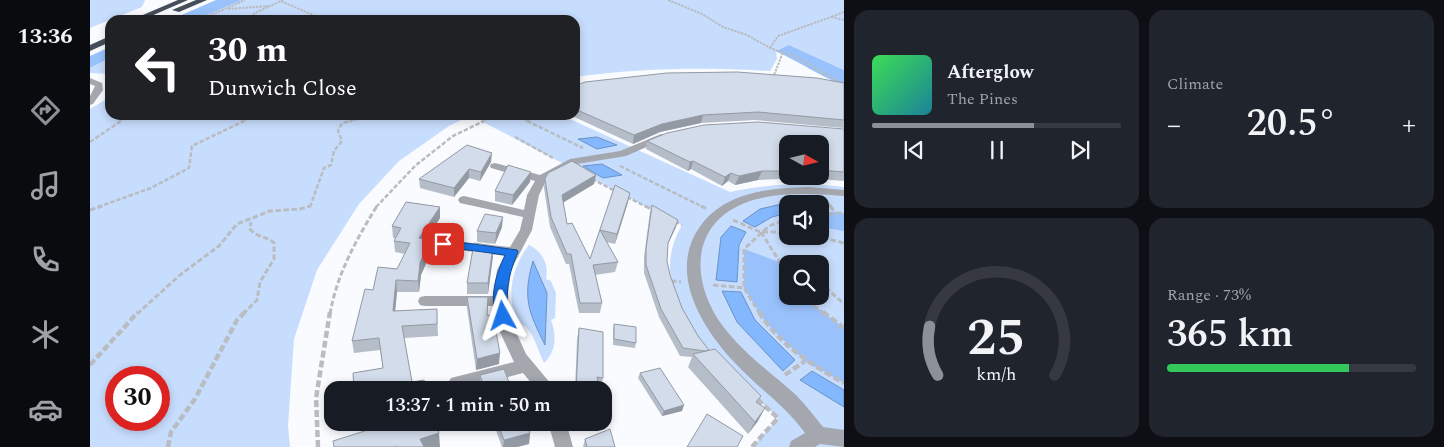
<!DOCTYPE html>
<meta charset="utf-8">
<style>
:root{--surface:#171b24;--page:#20242c;--text:#f1f3f6;--muted:#9ea1a6;--line:#363941;--accent:#8c9099}
body{margin:0;font-family:Spectral,serif;background:var(--page);color:var(--text);height:100vh;display:flex;flex-direction:column;font-size:19px;white-space:nowrap}
*{box-sizing:border-box;margin:0}
p{font-size:16px;color:var(--muted)}
.icon{flex:none;width:28px;height:28px;fill:none;stroke:currentColor;stroke-width:2;stroke-linecap:round;stroke-linejoin:round}
.map{position:relative;flex:1;overflow:hidden}
.side{display:flex;flex-direction:column;gap:10px;padding:10px;background:#0d0f14;width:600px}
.side>*{flex:none}
.top-card{position:absolute;left:15px;top:15px;width:475px;height:105px;border-radius:15px;box-shadow:0 2px 8px #0003;background:#202124;color:#fff;overflow:hidden}
.needle{width:32px;rotate:98deg}
.buttons{position:absolute;left:689px;top:135px;display:grid;gap:10px}
.buttons a{display:grid;place-items:center;width:50px;height:50px;border-radius:10px;background:var(--surface);box-shadow:0 2px 8px #0003;font-size:25px}
.speed{position:absolute;left:15px;top:366px;display:flex;gap:10px;font-size:25px;font-weight:700;text-align:center}
.speed>*{display:grid;place-content:center;width:65px;height:65px;border-radius:50%;background:var(--surface);box-shadow:0 2px 8px #0003;line-height:1}
.speed .limit{border:8px solid #d22;background:#fff;color:#111}
.pin{position:absolute;display:grid;place-items:center;width:42px;height:42px;color:#fff;margin:-21px;border-radius:10px;box-shadow:0 2px 8px #0006}
.me{position:absolute;width:55px;margin:-28px;rotate:355deg;stroke-linejoin:round;filter:drop-shadow(0 0 4px #0008)}
.turn{display:flex;align-items:center;gap:18px;height:105px;padding:0 20px;font-size:22px}
.turn .icon{width:65px;height:65px;stroke-width:2.5}
.turn b{display:block;font-size:35px;line-height:42px}
.big{font-size:38px;font-weight:600;line-height:1.1}
.side .widget{flex:1;display:flex;flex-direction:column;justify-content:center;gap:8px;min-width:0;padding:0 18px;border-radius:15px;background:var(--page)}
.side .dial{align-items:center;gap:0}
.dial svg{height:130px;overflow:visible;fill:none;stroke:var(--line);stroke-width:7;stroke-linecap:round;text-anchor:middle}
.dial text{fill:var(--text);stroke:none}
.song{display:flex;align-items:center;gap:15px}
.cover{width:60px;height:60px;border-radius:8px;background:linear-gradient(135deg,hsl(130 70% 55%),hsl(190 70% 35%))}
.played{height:5px;border-radius:2px;background:linear-gradient(90deg,var(--accent) 65%,var(--line) 65%)}
.keys{display:flex;justify-content:space-around;direction:ltr}
.heat{display:flex;justify-content:space-between;align-items:center;font-size:28px;direction:ltr}
.charge{height:8px;border-radius:4px;background:linear-gradient(90deg,#34c759 73%,var(--line) 0)}
.side .tiles{flex:1;display:grid;gap:10px;grid-template-columns:repeat(2,1fr)}
.trip{position:absolute;left:234px;top:381px;width:288px;height:50px;border-radius:15px;background:var(--surface);box-shadow:0 2px 8px #0003;font-weight:600;line-height:50px;text-align:center}
main{display:flex;flex:1;min-height:0}
.tabs{display:flex;flex-direction:column;width:90px;justify-content:space-around;align-items:center;background:#090b0e;color:var(--muted)}
.tabs .icon{width:35px;height:35px}
.tabs .current{color:var(--accent)}
.tabs b{font-size:22px;color:var(--text)}
.map>svg:first-child{display:block}
.green{fill:#c7ddfd;fill-rule:evenodd}
.forest{fill:#99c2fc}
.water{fill:#83b7fe;stroke:#6c92c5}
.lines{fill:none;stroke-linecap:round;stroke-linejoin:round}
.path-far3{stroke:#b9bcc0;stroke-width:2;stroke-dasharray:2.5 1;stroke-linecap:butt}
.path-far2{stroke:#b9bcc0;stroke-width:2.5;stroke-dasharray:4.5 2;stroke-linecap:butt}
.path-far1{stroke:#b9bcc0;stroke-width:3;stroke-dasharray:5.5 2.5;stroke-linecap:butt}
.path{stroke:#b9bcc0;stroke-width:4.5;stroke-dasharray:7 3;stroke-linecap:butt}
.minor{fill:#a4a8ae;fill-rule:evenodd}
.highway{fill:#454e59;fill-rule:evenodd}
.wall{fill:#b5bdc9;fill-rule:evenodd}
.shaded-wall{fill:#939aa4}
.building{fill:#d2dcea;stroke:#939aa4}
.route{fill:#1a73e8;stroke:#114b97}
</style>
<main>
<nav class="tabs">
<b>13:36</b>
<svg class="icon current" aria-label="directions" viewBox="0 0 24 24"><path d="M12 3l9 9-9 9-9-9zM9 14v-3h6M13 9l2 2-2 2"/></svg>
<svg class="icon" aria-label="music" viewBox="0 0 24 24"><path d="M9 18V5l10-2v13"/><circle cx="6" cy="18" r="3"/><circle cx="16" cy="16" r="3"/></svg>
<svg class="icon" aria-label="phone" viewBox="0 0 24 24"><path d="M5 4h4l2 5-3 2q2 4 5 5l2-3 5 2v4C11 20 4 13 5 4z"/></svg>
<svg class="icon" aria-label="climate" viewBox="0 0 24 24"><path d="M12 3v18M4 7l16 10M4 17L20 7"/></svg>
<svg class="icon" aria-label="car" viewBox="0 0 24 24"><path d="M5 17H2v-5l4-1 3-4h7l3 4 3 1v5h-3M9 17h6M6 11h13"/><circle cx="7" cy="17" r="2"/><circle cx="17" cy="17" r="2"/></svg>
</nav>
<div class="map">
<svg width="754" height="447" viewBox="0 0 754 447">
<rect width="100%" height="100%" fill="#f9fbfe"/>
<path class="green" d="M0,0H55L52,7L0,28Z
M152,0H754V70L699,45L686,50L687,59L680,71C614,67 551,68 485,77V20H105Z
M20,58V74L0,73V68Z
M20,87V115H382L359,126L309,161L269,204L227,270L204,339L198,426L200,447H0V109L15,100ZM26,378H69V420H26Z
M406,115H471L640,192C678,184 715,182 754,187V447H662L688,418C638,372 547,301 592,225L393,122ZM698,204H730V236H698ZM698,264H730V296H698Z
M439,245C453,252 459,264 456,279L461,281L466,293L465,318L461,320C467,336 466,352 454,363C449,353 445,337 437,328C434,324 428,323 426,318C416,294 423,265 439,245Z"/>
<path class="forest" d="M126,0H152L105,20H80Z
M699,45L754,70V85C730,77 709,61 685,51Z
M20,47V58L0,68V56Z
M745,212L754,213V231L730,227V214Z
M654,249L692,263L697,275L698,296H711L754,328V383L715,361L676,323L654,288Z"/>
<path class="water" d="M507,137L527,145L507,149L488,139Z
M512,164L532,175L513,178L493,166Z
M705,201L730,202L736,209L730,210V204H698L697,213L682,217L665,227L653,221L670,209Z
M641,226L656,232L649,245L647,282L626,280L631,237Z
M443,261L457,293L455,345C439,313 432,298 443,261Z
M632,291L651,292L665,320L705,360L693,371L647,322Z
M722,371L754,390V407L710,380Z"/>
<g class="lines">
<path class="path-far3" d="M578,0L612,14L633,27L657,35L680,48L704,56L754,85
M191,1L234,20
M138,9L179,6
M754,12L741,17L754,20
M109,20L155,0
M158,20L165,13L193,0
M680,48L688,36L741,17
M683,78L693,52
M425,115L440,122
M29,122L39,115
M151,122L166,115
M256,122L266,120L273,115
M391,122L406,115"/>
<path class="path-far2" d="M437,121L493,148
M425,137L463,158
M0,142L31,121
M530,166L613,207
M502,179L527,192
M537,197L557,207
M738,203L741,207
M8,207L61,188L99,168L102,146L154,121
M220,207L234,168L241,165L244,151L252,141L248,131L252,123L262,121
M286,207L326,165L363,136L394,121"/>
<path class="path-far1" d="M555,206L563,210
M611,206L617,209
M740,206L745,212
M0,210L12,206
M730,214L754,213
M643,220L670,232H698
M584,221L592,225
M671,232L698,275
M725,236L754,243
M581,281L591,282
M730,282L754,304
M623,285L654,288
M711,296L735,314
M47,314L90,275L129,246L147,224L180,211L210,209L220,206
M153,314L167,300L170,282L184,259V243C177,236 167,238 160,229L161,222
M240,314C247,274 266,240 287,206
M670,314L654,288V249L679,226L698,219"/>
<path class="path" d="M669,312C690,345 722,365 754,383
M733,312L754,328
M0,365L48,312
M695,375L715,361
M78,447L81,432L105,399L147,320L155,312
M228,447L226,398L240,312
M662,447L688,418L667,399"/>
<path class="minor" d="M0,78L12,83L13,90L3,104L0,105V96L5,86L0,84Z
M571,134L575,135V139L536,156L487,164L456,181L449,195L442,230L421,270L417,301L425,330L436,354L466,390H447L433,373L368,390L361,388L358,383L361,378L424,362L409,330L404,306H335L330,305L328,301L330,297L335,296H403L407,270L415,256L353,248L346,244L353,240L420,247L430,230L433,217L370,203L368,200L370,197L374,196L434,210L437,195L445,181L401,168L400,166L401,164L405,163L450,175L480,159L530,151Z
M719,187L754,190V196C725,194 695,192 667,199C602,216 597,276 632,325C653,353 680,372 706,395C716,405 724,416 733,427L754,430V447L730,444L725,447H699L701,441L715,433C693,403 669,389 645,363C612,328 578,273 609,228C633,192 679,188 719,187Z
M458,422H476L483,447H465Z"/>
<path class="highway" d="M88,0H98L52,20H41Z
M106,0H117L89,12L82,10Z
M20,36V42L0,51V45Z"/>
</g>
<path class="wall" d="M754,83V128L665,120L611,123L570,132L543,144L480,115H485V86Z
M754,129V181L717,178L668,180L645,185L638,181L632,186L601,169L598,171L556,149L557,141ZM698,144H730V176H698Z
M401,162L390,181L379,178L364,197L330,188L329,179Z
M506,175L504,184L473,202L477,224L500,259L525,185L538,202L525,244L516,242L528,262L525,272L505,275L512,303L510,313H489L479,264H476L460,227L454,188L455,179Z
M440,182L422,205L405,201V191Z
M316,202L350,207V218L336,239L340,240L341,252L331,275L329,292H307L305,311L347,309L348,336L314,338L322,382L334,380L337,390H264L263,373L293,368L290,350L264,353L262,341L275,289L283,290L288,267L307,269L315,254L305,252L304,241L305,238H303L302,226Z
M562,205L586,227L577,246V261L580,275L592,308L608,336L619,350L667,403L668,421L658,434L598,367L602,357L590,356L569,317L554,273V257L560,212Z
M412,227L405,244L387,242V231Z
M403,256L398,294H377V283Z
M377,297L397,315L409,364L386,370L377,308Z
M524,324L546,343L545,348L523,345V329Z
M489,328L513,378L510,390H485L487,339Z
M550,373L592,411L572,416L548,378Z
M390,375L422,390H391L390,386Z
M403,422H436L440,433L439,444L427,447H412Z
M487,422H512L513,423L488,430Z
M495,439L525,447H493Z"/>
<path class="shaded-wall" d="M613,115L611,123L570,132L543,144L544,135L572,124Z
M402,153L401,162L390,181L391,172Z
M603,161L601,169L598,171L600,162Z
M379,169V178L364,197V188Z
M672,171L668,180L645,185L649,176Z
M441,172L440,182L422,205L423,195Z
M641,173L638,181L632,186L635,177Z
M506,175L504,184L471,204L472,195Z
M540,193L538,202L525,244L527,234Z
M350,207V218L330,250L329,238Z
M413,217L412,227L405,244L406,233Z
M588,220L586,227L575,250L578,243Z
M340,240L341,252L331,275L329,292L328,281L330,263Z
M403,246V256L398,294V283Z
M306,280L307,292L304,323L303,311Z
M410,353L409,364L386,370L387,359Z
M322,382V390H277Z
M594,405L592,411L572,416L574,411Z
M675,408L668,421L658,434L665,422Z
M512,413H516L513,423L488,430L490,422H512Z
M349,433L350,447H331L330,439Z
M440,433L439,444L427,447H413L414,440Z"/>
<path class="building" d="M647,72L727,78L754,83V120L668,112L613,115L572,124L544,135L485,109V86L495,82L577,73Z
M668,122L754,129V172L730,170V144H698V171H672L649,176L641,173L635,177L603,161L600,162L557,141L577,133L614,125Z
M377,145L402,153L391,172L379,169L364,188L329,179Z
M482,161L506,175L472,195L477,224L482,223L500,259L525,185L540,193L527,234L510,230L528,262L503,265L512,303H490L481,254H477L461,217L455,179L458,173Z
M418,165L441,172L423,195L405,191Z
M316,202L350,207L329,238L340,240L330,263L328,281L306,280L303,311L347,309V324L312,326L322,382L277,390H264L263,373L293,368L289,338L262,341L275,289L283,290L288,267L307,269L320,243L304,241L311,228L302,226Z
M562,205L588,220L578,243L577,261L580,275L592,308L608,336L619,350L615,351L593,348L571,309L556,265V249Z
M395,214L413,217L406,233L387,231Z
M384,243L403,246L398,283H377Z
M377,297H398L397,315L403,316L410,353L387,359Z
M524,324L546,327V343L524,339Z
M489,328L513,332V378L507,377L510,390H486Z
M625,349L671,396L666,402L675,408L665,422L603,354Z
M570,368L594,405L574,411L550,373Z
M414,369L422,390H395L390,375Z
M334,380L337,390H313L312,384Z
M512,400L516,413H512Z
M617,414L653,436L647,447H597Z
M303,422H346L349,433L330,439L334,447H307V446L305,447H244L243,441Z
M407,422H436L440,433L414,440Z
M520,429L525,447H497L495,439Z"/>
<path class="route" d="M353,240L427,250L428,252C419,273 414,293 420,316L418,319H408C398,300 406,274 415,255L349,246L347,244Z"/>
</svg>
<div class="buttons">
<a><svg class="needle" viewBox="-14 -14 28 28"><path d="M0-13l5 13h-10z" fill="#e53935"/><path d="M0 13l5-13h-10z" fill="#9ea1a6"/></svg></a>
<a><svg class="icon" aria-label="sound" viewBox="0 0 24 24"><path d="M4 9h4l5-4v14l-5-4H4zM17 9q2 3 0 6"/></svg></a>
<a><svg class="icon" aria-label="search" viewBox="0 0 24 24"><circle cx="10" cy="10" r="6"/><path d="M15 15l6 6"/></svg></a>
</div>
<div class="speed"><div class="limit">30</div></div>
<div class="pin" style="left:353px;top:244px;background:#d93025"><svg class="icon" aria-label="arrive" viewBox="0 0 24 24"><path d="M6 21V4h12l-3 4 3 4H6"/></svg></div>
<svg class="me" style="left:413px;top:316px" viewBox="-20 -20 40 40"><path d="M0-17L14 15 0 8-14 15z" fill="#1a73e8" stroke="#fff" stroke-width="4"/></svg>
<div class="trip">13:37 · 1 min · 50 m</div>
<div class="top-card">
<div class="turn"><svg class="icon" aria-label="left" viewBox="0 0 24 24"><path d="M17 20v-9H6M10 6l-5 5 5 5"/></svg><div><b>30 m</b>Dunwich Close</div></div>
</div>
</div>
<section class="side">
<div class="tiles">
<div class="widget">
<div class="song"><i class="cover"></i><div><b>Afterglow</b><p>The Pines</p></div></div>
<div class="played"></div>
<div class="keys"><svg class="icon" aria-label="previous" viewBox="0 0 24 24"><path d="M18 5L8 12l10 7zM5 5v14"/></svg><svg class="icon" aria-label="pause" viewBox="0 0 24 24"><path d="M8 5v14M16 5v14"/></svg><svg class="icon" aria-label="next" viewBox="0 0 24 24"><path d="M6 5l10 7-10 7zM19 5v14"/></svg></div>
</div>
<div class="widget"><p>Climate</p>
<div class="heat"><a>−</a><b class="big">20.5°</b><a>+</a></div>
</div>
<div class="widget dial"><svg viewBox="0 0 100 80">
<path d="M14 69A42 42 0 1 1 86 69"/>
<path d="M14 69A42 42 0 0 1 9 39" stroke="#8c9099"/>
<text x="50" y="56" font-size="32" font-weight="700">25</text>
<text x="50" y="72" font-size="11">km/h</text>
</svg></div>
<div class="widget"><p>Range · 73%</p><b class="big">365 km</b><div class="charge"></div></div>
</div>
</section>
</main>
